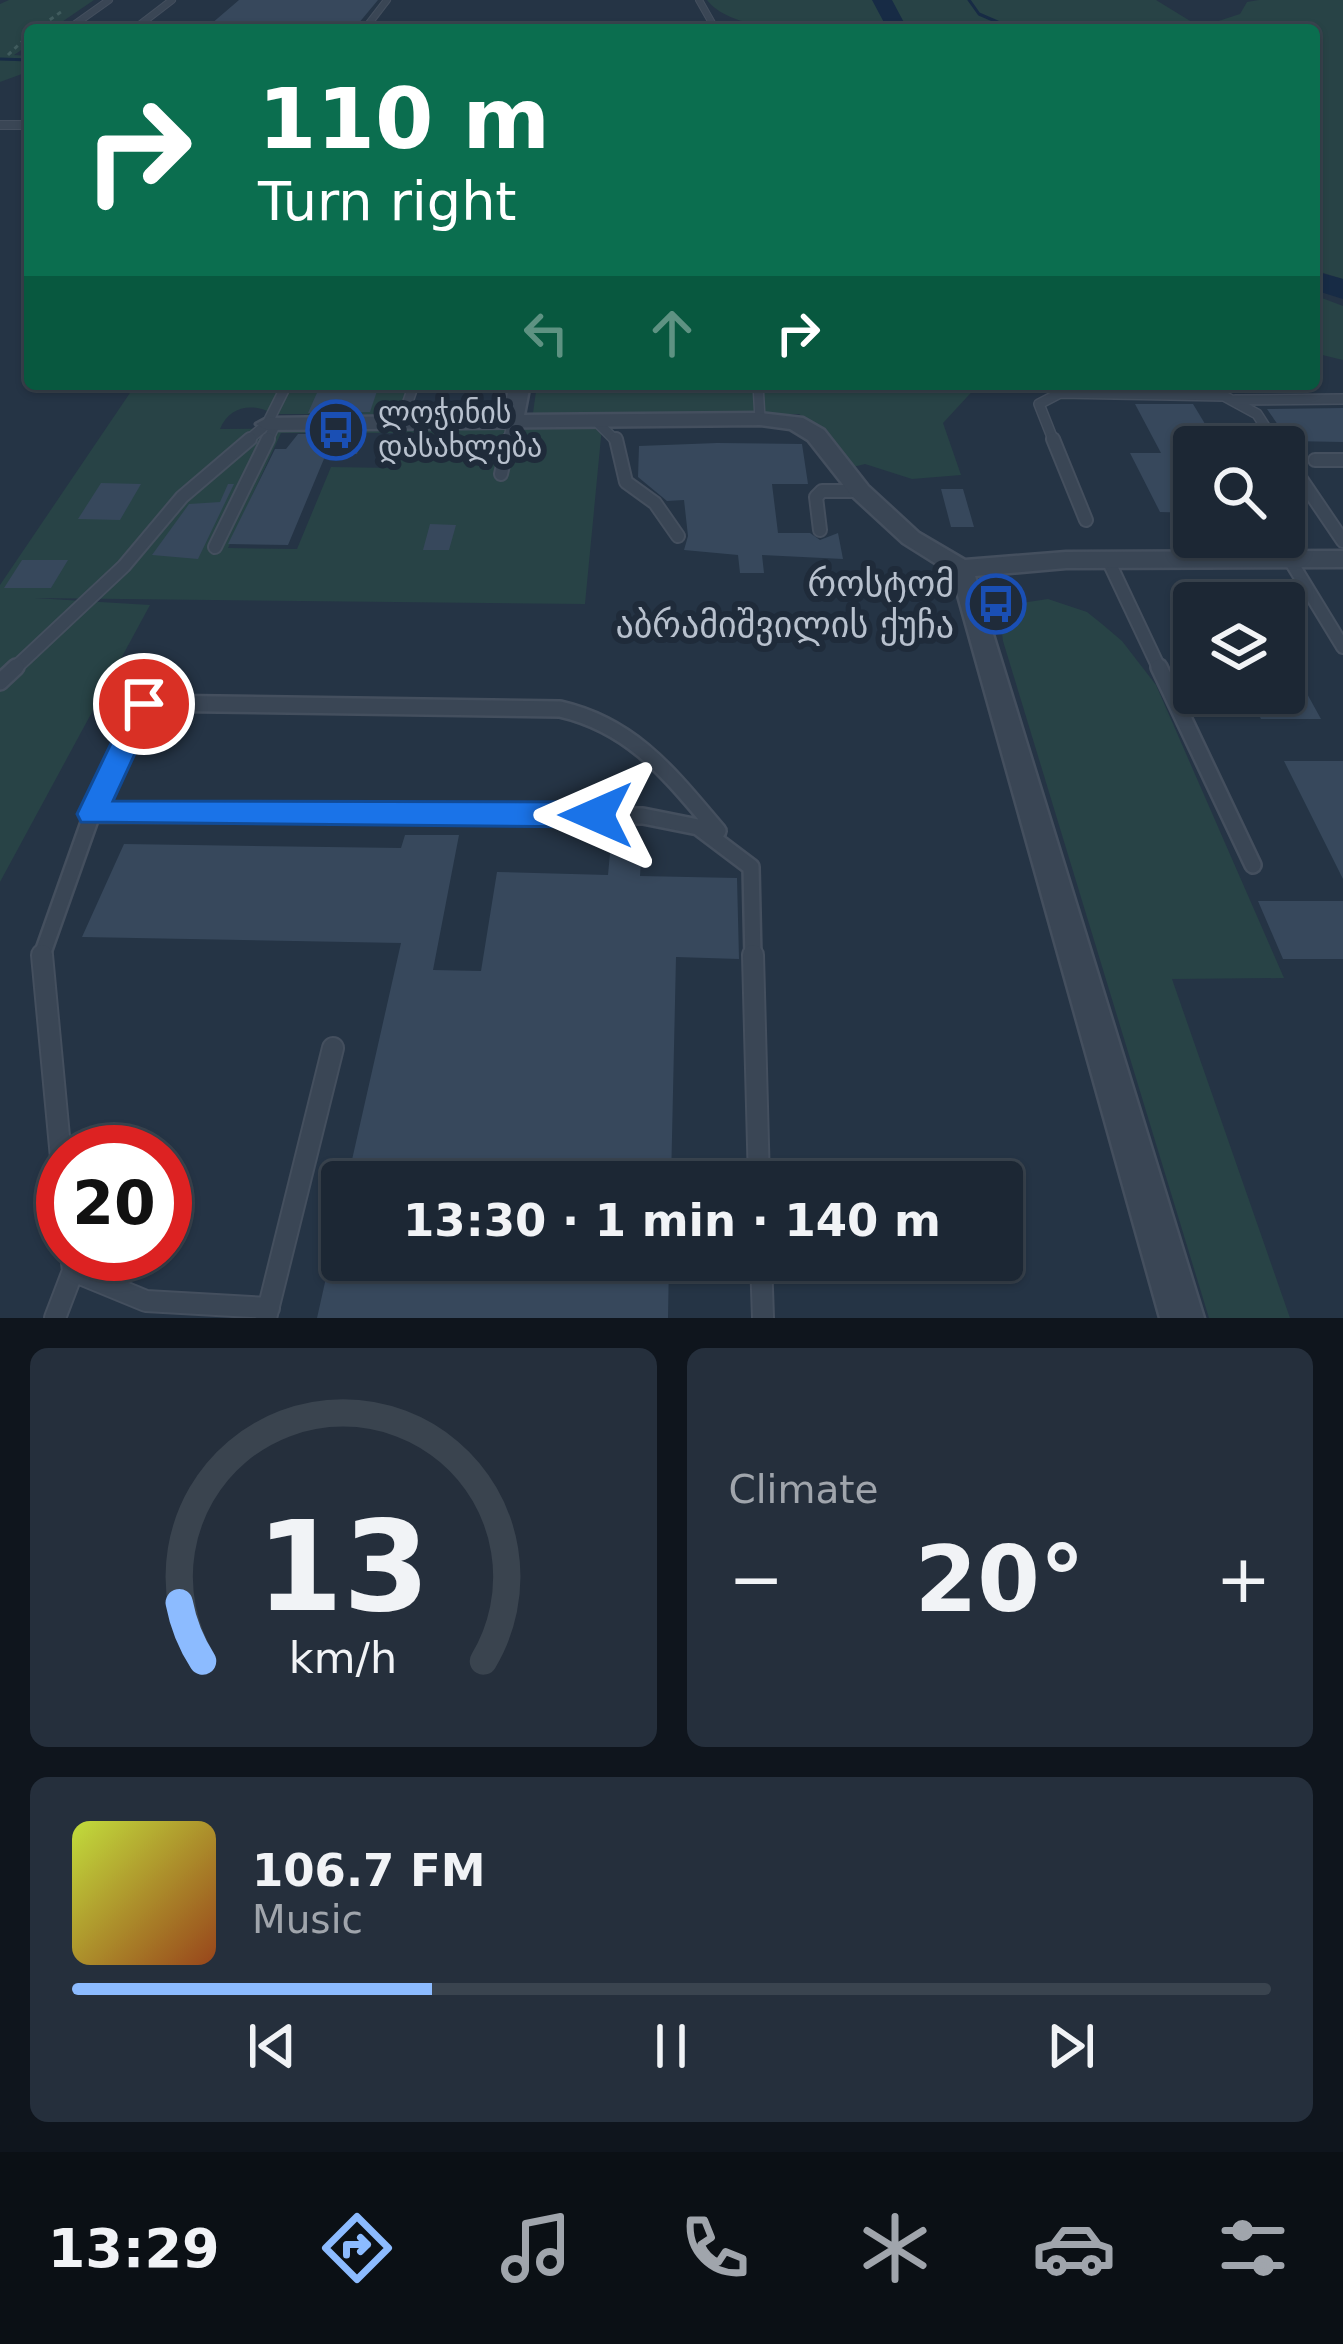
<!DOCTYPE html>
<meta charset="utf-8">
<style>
:root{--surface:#1c2734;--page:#252f3c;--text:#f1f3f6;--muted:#a0a5ac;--line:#3a444f;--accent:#8cbbff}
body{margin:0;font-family:"DejaVu Sans","Noto Sans Georgian",sans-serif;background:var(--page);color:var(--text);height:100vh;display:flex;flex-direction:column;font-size:45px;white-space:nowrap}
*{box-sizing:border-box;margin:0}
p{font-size:39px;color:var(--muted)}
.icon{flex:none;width:66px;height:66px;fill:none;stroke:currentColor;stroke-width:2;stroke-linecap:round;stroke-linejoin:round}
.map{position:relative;height:1318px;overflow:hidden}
.panel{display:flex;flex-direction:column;gap:30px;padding:30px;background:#0f151d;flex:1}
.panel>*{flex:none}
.banner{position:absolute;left:24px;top:24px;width:1296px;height:366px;border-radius:12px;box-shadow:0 3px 9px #0004,0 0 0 3px var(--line);background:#0b6e4f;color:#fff;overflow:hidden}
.buttons{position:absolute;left:1173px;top:426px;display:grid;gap:24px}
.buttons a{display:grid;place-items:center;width:132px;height:132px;border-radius:12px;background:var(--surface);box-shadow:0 3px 9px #0004,0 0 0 3px var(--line);font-size:60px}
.speed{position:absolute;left:36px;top:1125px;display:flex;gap:24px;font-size:60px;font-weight:700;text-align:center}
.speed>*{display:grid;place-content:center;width:156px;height:156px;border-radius:50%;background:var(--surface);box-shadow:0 3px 9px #0004,0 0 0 3px var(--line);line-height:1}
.speed .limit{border:18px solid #d22;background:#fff;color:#111}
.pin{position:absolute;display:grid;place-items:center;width:102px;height:102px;color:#fff;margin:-51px;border:6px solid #fff;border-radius:50%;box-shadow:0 3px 12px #0007}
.me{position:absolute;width:132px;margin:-66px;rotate:270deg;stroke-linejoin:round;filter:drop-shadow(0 0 9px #0008)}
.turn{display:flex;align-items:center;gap:42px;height:252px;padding:0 36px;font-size:54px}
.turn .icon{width:156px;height:156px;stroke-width:2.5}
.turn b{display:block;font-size:84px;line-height:102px}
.lanes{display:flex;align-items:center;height:114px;padding:0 36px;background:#0003;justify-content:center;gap:60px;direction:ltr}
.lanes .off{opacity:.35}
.big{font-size:90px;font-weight:700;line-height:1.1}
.panel .widget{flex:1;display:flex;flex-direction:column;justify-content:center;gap:18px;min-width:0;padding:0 42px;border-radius:18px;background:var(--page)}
.panel .dial{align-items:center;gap:0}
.dial svg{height:312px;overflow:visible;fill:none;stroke:var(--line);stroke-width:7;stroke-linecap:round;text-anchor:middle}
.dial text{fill:var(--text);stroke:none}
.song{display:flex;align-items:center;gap:36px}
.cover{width:144px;height:144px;border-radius:18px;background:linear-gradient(135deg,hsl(70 70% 55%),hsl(20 70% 35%))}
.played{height:12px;border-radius:6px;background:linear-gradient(90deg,var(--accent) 30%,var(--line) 30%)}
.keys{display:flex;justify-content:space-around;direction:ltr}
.heat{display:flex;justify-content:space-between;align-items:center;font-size:66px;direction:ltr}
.panel .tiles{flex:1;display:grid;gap:30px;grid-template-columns:1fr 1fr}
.widget:last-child{grid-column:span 2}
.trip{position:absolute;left:321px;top:1161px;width:702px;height:120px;border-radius:12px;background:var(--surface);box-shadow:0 3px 9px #0004,0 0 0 3px var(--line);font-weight:700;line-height:120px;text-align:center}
.tabs{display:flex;height:192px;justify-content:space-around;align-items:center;background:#0b1015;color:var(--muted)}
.tabs .icon{width:84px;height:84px}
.tabs .selected{color:var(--accent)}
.tabs b{font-size:54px;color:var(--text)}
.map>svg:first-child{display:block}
.green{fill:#284346;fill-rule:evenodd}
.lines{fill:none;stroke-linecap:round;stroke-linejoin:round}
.stream{stroke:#172b45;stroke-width:3}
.river{fill:#172b45;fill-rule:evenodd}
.building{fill:#37485c}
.service-far5-casing{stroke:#444f5e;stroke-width:8}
.service-far4-casing{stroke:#444f5e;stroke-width:10}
.service-far3-casing{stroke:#444f5e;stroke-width:12}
.service-far2-casing{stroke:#444f5e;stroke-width:16}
.service-far1-casing{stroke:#444f5e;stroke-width:20}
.service-casing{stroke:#444f5e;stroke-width:24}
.minor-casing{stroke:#444f5e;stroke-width:5}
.path{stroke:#415c5e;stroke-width:3;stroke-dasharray:4.5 4.5;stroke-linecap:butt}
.service-far5{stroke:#3a4655;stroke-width:6}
.service-far4{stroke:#3a4655;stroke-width:8}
.service-far3{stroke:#3a4655;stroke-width:9}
.service-far2{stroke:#3a4655;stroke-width:12}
.service-far1{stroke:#3a4655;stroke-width:15}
.service{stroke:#3a4655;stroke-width:20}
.minor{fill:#3a4655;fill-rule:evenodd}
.route{fill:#1a73e8;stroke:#114b97;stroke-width:3}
.labels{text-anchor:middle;stroke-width:12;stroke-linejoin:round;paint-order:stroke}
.far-poi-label{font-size:30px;fill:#b8c1ce;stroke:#1f2b3a;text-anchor:start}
.poi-label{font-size:36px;fill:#b8c1ce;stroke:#1f2b3a;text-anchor:end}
</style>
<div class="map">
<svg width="1343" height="1318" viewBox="0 0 1343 1318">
<rect width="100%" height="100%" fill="#253445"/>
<path class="green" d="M9,0H94L50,30H30V44L14,55L30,56V71L0,82V4Z
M707,0H1156L1200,27L1240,14L1247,2L1259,0H1343V279L1314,270V30H917C901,23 887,29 872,30C830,32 733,35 707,0Z
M1314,295L1343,306V360L1314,353Z
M136,384H411L401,414H273C253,402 229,406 220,429L602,427L585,604L34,598L150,605L0,882V585ZM281,433H406L393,468L331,467L297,549L228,548Z
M537,384H979L943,423L961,475L912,479L865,464L853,467L825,432L799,414L568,417L533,413Z
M1048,599L1087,612L1102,624L1122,641L1156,685L1284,978L1172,979L1290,1318H1209L1003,641L1001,625L1015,604Z"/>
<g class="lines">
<path class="stream" d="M969,0L979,14L1016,30
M1226,30L1246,25
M0,59L30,60"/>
<path class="river" d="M872,0H892L908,30H888Z
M1314,271L1343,279V299L1314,290Z"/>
</g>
<path class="building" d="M239,0H378L353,30H204Z
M379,385L370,412L308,413L320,386Z
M1135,404H1193L1219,447H1194V513L1160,512L1130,453H1161Z
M1343,408V442L1289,441L1267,409Z
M298,434H363L357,454H326L288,545L228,544L275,449H286Z
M717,443L802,444L808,484H772L778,533H810L820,540L838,533L843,559L762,555L764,573H740L738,555L684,550L688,536L684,500L667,501L638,477L639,446Z
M101,483L141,484L120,520L78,519Z
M228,484H234L198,559L152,555L189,504L220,502Z
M941,489H963L974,527H951Z
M430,524L456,525L449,550H423Z
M22,560H68L51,588H4Z
M1193,581H1245L1257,603H1203Z
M1284,652L1321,719H1261L1248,693H1284Z
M1284,761H1343V879Z
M405,835H459L433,970L481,971L497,872L608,875L611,842L642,843L640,876L737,878L739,959L676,957L671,1182H347L401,943L82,937L124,844L401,848Z
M1258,901H1343V959H1283Z
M330,1260H669L668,1318H317Z"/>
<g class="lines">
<defs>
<path id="service-far5" d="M699,0L716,30
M78,30L71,27L109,0
M133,30L172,0
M364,30L387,0"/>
<path id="service-far4" d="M0,125H30"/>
<path id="service-far3" d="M758,384L760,419
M1235,400L1343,399
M595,420L617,442
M401,422L414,384
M246,442L267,424L287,384
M267,442L276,423
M508,442L513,420
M1054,442L1039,404L1060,393L1224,396L1257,414L1275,442"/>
<path id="service-far2" d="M616,439L626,482L655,503L678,536
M1053,439L1086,520
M1273,439L1279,447
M1284,454L1343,541
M1315,460H1343
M501,474L509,439
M820,530L816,497L822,491H860
M215,547L268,439
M1108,560L1160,670
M1290,560L1343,647
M13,670L124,566L182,497L250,439"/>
<path id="service-far1" d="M1159,667L1253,865
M0,682L16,667
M92,814L144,703L560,709C634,726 671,776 718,831
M41,958L92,814L643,816L698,827L751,867L753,958"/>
<path id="service" d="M42,955L63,1179
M753,955L759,1182
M761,1260L763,1318
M73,1271L146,1301L269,1308
M55,1318L73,1271L71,1254
M266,1318L333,1048"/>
<path id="minor" d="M510,384H530L524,415L760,413L803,418L824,430L868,486L919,533L965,560L1066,552L1343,551V567L1066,568L975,576L1204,1318H1160L955,585L946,570L903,543L852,496L808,440L790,429L760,425L267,430L256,424L267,418L503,415Z"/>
</defs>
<use href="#service-far5" class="service-far5-casing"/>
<use href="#service-far4" class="service-far4-casing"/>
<use href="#service-far3" class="service-far3-casing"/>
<use href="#service-far2" class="service-far2-casing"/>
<use href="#service-far1" class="service-far1-casing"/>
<use href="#service" class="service-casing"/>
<use href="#minor" class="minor-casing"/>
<path class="path" d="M35,30L61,12
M8,55L30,34"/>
<use href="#service-far5" class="service-far5"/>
<use href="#service-far4" class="service-far4"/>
<use href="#service-far3" class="service-far3"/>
<use href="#service-far2" class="service-far2"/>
<use href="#service-far1" class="service-far1"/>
<use href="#service" class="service"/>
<use href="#minor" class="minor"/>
</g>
<path class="route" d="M144,693L158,704L113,801L596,802L607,806L612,815L607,824L596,827L81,822L77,814L130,704Z"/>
<defs>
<symbol id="bus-ring" viewBox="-11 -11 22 22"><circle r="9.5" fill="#1f2b3a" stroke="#1a4fb4" stroke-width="1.5"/><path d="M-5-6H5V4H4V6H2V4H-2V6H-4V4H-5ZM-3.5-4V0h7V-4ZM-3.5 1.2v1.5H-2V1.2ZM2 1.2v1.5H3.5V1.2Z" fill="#1a4fb4"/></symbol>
</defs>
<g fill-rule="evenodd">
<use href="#bus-ring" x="303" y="397" width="66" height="66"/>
<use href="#bus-ring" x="963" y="571" width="66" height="66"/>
</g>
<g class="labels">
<g class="far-poi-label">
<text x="378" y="423">ლოჭინის<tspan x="378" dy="34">დასახლება</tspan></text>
</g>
<g class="poi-label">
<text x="954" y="596">როსტომ<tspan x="954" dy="41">აბრამიშვილის ქუჩა</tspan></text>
</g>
</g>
</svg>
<div class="buttons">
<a><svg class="icon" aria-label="search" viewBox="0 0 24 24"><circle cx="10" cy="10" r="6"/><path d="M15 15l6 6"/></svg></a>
<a><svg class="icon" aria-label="layers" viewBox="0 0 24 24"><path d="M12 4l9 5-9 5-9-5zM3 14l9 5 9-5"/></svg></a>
</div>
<div class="speed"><div class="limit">20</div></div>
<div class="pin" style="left:144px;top:704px;background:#d93025"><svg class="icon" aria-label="arrive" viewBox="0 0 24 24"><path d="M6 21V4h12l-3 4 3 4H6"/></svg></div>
<svg class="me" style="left:596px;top:815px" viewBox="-20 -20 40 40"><path d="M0-17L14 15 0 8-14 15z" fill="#1a73e8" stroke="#fff" stroke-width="4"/></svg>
<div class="trip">13:30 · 1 min · 140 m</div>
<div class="banner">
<div class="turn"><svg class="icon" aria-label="right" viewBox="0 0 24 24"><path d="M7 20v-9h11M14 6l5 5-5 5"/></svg><div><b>110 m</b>Turn right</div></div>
<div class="lanes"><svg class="icon off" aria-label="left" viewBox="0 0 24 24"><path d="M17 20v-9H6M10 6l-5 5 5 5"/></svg><svg class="icon off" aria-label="ahead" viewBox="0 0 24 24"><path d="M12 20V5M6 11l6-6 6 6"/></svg><svg class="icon" aria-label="right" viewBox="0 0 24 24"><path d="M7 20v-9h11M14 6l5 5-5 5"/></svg></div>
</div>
</div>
<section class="panel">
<div class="tiles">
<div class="widget dial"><svg viewBox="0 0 100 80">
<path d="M14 69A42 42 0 1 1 86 69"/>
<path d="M14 69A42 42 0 0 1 8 54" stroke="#8cbbff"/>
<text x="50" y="56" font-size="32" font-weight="700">13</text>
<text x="50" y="72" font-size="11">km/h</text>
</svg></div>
<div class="widget"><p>Climate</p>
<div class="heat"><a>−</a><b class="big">20°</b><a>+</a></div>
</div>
<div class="widget">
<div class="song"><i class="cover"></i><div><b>106.7 FM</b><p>Music</p></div></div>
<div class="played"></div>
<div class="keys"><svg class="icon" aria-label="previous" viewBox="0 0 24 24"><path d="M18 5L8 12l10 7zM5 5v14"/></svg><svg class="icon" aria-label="pause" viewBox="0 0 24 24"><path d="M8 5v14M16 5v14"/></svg><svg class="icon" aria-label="next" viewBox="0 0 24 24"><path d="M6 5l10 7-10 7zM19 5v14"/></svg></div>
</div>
</div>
</section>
<nav class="tabs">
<b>13:29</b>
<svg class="icon selected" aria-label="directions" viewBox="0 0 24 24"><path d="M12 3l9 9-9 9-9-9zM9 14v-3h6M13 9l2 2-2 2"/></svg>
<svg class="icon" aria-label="music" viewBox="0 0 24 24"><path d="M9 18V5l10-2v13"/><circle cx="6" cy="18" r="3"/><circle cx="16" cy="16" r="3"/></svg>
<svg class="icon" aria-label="phone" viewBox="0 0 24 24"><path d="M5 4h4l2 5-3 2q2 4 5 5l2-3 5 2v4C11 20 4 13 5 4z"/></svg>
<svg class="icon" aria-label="climate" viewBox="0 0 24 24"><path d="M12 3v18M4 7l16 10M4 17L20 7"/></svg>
<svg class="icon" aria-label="car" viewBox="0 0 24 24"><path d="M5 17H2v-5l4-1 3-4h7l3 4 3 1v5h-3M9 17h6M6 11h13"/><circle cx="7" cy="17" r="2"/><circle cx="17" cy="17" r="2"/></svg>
<svg class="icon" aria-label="filters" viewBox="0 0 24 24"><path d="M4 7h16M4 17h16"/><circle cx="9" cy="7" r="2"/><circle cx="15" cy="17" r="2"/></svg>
</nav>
